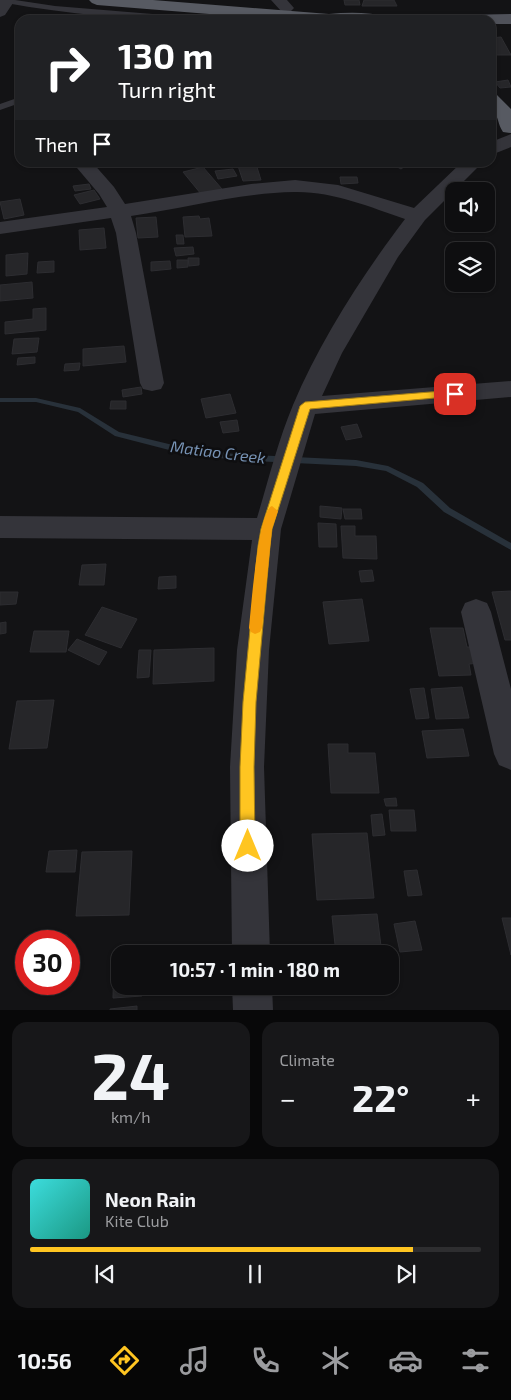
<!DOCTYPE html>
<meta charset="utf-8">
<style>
:root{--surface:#0e0e10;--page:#171719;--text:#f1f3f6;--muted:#9b9c9f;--line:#2e2e30;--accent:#ffc521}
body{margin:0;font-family:"Exo 2",sans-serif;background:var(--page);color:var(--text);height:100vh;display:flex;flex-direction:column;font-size:19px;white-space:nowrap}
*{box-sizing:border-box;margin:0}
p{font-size:16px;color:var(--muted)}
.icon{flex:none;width:28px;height:28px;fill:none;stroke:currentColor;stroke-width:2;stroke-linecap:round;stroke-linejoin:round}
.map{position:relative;height:1010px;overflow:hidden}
.panel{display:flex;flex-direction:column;gap:12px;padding:12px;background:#080809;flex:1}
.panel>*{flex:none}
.hud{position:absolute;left:15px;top:15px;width:481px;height:152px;border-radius:15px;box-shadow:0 1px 4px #0004,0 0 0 1px var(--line);background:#202124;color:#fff;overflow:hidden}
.controls{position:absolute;left:445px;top:182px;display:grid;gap:10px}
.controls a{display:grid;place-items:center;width:50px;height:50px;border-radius:10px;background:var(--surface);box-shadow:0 1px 4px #0004,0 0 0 1px var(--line);font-size:25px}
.speed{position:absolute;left:15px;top:930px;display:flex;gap:10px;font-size:25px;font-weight:700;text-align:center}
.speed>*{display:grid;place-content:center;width:65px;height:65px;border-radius:50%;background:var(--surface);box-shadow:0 1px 4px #0004,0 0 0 1px var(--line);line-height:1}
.speed .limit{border:8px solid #d22;background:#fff;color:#111}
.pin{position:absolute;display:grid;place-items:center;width:42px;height:42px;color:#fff;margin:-21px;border-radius:10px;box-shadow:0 2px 8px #0006}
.me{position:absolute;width:55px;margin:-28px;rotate:0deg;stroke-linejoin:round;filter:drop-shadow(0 0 4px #0008)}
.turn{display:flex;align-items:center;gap:18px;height:105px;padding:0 20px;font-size:22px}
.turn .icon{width:65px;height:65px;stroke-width:2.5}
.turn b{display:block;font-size:35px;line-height:42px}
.then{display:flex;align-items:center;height:48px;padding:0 20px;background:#0003;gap:10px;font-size:19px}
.big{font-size:38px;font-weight:700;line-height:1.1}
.panel .widget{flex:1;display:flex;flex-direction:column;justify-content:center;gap:8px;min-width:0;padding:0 18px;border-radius:15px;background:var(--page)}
.panel .dial{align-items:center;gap:0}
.dial b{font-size:65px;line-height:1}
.song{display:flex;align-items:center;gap:15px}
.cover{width:60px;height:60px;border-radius:8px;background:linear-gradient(135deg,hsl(180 70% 55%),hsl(170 70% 35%))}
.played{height:5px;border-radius:2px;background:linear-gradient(90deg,var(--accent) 85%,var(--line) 85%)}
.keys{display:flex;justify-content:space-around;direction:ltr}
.heat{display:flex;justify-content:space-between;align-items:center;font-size:28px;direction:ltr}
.panel .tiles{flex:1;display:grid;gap:12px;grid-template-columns:1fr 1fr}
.widget:last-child{grid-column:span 2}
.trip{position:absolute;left:111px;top:945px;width:288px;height:50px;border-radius:15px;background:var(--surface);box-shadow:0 1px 4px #0004,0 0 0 1px var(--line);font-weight:700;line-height:50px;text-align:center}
.menu{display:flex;height:80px;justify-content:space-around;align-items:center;background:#060606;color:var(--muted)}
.menu .icon{width:35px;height:35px}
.menu .on{color:var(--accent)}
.menu b{font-size:22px;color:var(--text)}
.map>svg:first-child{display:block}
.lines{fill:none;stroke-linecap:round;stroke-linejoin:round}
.stream{fill:#28313a;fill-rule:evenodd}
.building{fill:#262629;stroke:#2d2d31}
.service{fill:#34343a;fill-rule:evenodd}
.minor{fill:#34343a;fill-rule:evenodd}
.primary{fill:#4f5159;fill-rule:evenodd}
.trunk{fill:#575a62;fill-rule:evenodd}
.route{fill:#ffc521;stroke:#a68015}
.slow{fill:#f59e0b}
.labels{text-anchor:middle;stroke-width:5;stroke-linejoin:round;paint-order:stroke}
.water-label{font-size:16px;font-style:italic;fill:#7793b5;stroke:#0e0e10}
</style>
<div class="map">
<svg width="511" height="1010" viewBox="0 0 511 1010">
<rect width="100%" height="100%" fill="#131315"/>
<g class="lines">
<path class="stream" d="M0,398H36L80,408L119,432L177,446L234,454L356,460L388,466L423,483L450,508L511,543V550L444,512L417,487L386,471L356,466L234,460L177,452L115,436L78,412L36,402H0Z"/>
</g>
<path class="building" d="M344,0H359L360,5H345Z
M364,0H394L397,6H362Z
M501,37L511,55H491V44H494L491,38Z
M508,80L511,87L500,88L495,82Z
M388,162H411L401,169Z
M256,164L261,180L243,181L238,166Z
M203,167L222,189L201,194L183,172Z
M233,169L237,176L218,179L215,171Z
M340,177H357L358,183L341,184Z
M89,184L91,189L75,191L73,186Z
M94,190L100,199L80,204L74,195Z
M20,199L24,215L4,219L0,202Z
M199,216L200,219L209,218L212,236L185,237L183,217Z
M156,217L158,237L138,238L136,218Z
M104,228L106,248L80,250L79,230Z
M176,235H183L184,244H177Z
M193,247L194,254L176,256L174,248Z
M28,253L27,274L6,276V255Z
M188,258H199V265L189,266Z
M177,260H188V267L177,268Z
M54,261V272L37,273L38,262Z
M170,261L171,269L151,271V262Z
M32,282L33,298L0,301V285Z
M46,308V330L5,334V322L33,319V309Z
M39,338L37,352L12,354L14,339Z
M124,346L126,362L83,366V349Z
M35,357V363L17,365L18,358Z
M80,363L79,370L64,371L65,364Z
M141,387L142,394L123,397L122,390Z
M230,394L236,413L206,418L201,399Z
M111,401H126V409H110Z
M237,420L239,431L223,433L220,422Z
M357,424L362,437L346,440L341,427Z
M320,506L342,508L341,519L320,517Z
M343,509H361L362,519H345Z
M318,523L336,524L337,547H319Z
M341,526H355V536H376L377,559L343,558Z
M106,564L104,585H79L82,565Z
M372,570L374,581L361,582L359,571Z
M176,576V588L158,589L159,577Z
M511,591V640H505L492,592Z
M0,592H18L16,604L0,605Z
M362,599L369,641L329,644L323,602Z
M102,607L137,619L121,648L85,635Z
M6,622V633L0,634V623Z
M430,628H463L467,647H477L480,663L469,664L471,675L439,676Z
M34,631H69L66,652H30Z
M77,639L107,652L99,665L68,650Z
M214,648V681L153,684L154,650Z
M139,650H151L149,677L137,678Z
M462,687L469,718L436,719L431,689Z
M424,688L429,718L416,719L410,689Z
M54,700L47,748L9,749L17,701Z
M463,729L469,756L427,758L422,731Z
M328,744H348V753H375L379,793H331Z
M396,798L397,806H386L384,799Z
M389,810H414L416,831H391Z
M382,814L385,835L373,836L371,815Z
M367,833L374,898L317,900L312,834Z
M77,850L75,872H46L49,851Z
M132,851L129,915L76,916L82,852Z
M417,870L422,895L408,896L404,871Z
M377,914L382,954H336L332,916Z
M502,918H511V955Z
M415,921L422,950L400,952L394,924Z
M45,935H67L66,941H44Z
M202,949H231V954H201Z
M120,954V986H142V996L113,998L114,955Z
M150,986H191L192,990L150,995Z
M137,1006V1010H110V1009Z"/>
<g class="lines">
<path class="service" d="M3,0H15L55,6L189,17L193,20C131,20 68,14 6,3H3Z
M20,97V103L0,110V104Z"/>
<path class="minor" d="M0,0H15L5,15L0,17Z
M271,0H287L294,8L291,11H281Z
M511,134V147L491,155V142Z
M72,162H92L114,187L125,204L251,184L295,180L338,185L414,208L462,162H483L425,220L398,257L342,353L322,396L511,381V397L315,414L281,529L269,650L264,767L270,954H232L230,767L237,650L252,540L0,538V516L257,518C268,481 278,441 293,405C320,341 363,274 405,219C370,207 332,191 294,192C240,193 185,208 131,216L136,233L164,383L161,389L152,391L143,389L140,383L116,233L111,218L0,234V222L107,207L99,194Z
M476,599L487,603L491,612L511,689V770L499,765L494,754L461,612L465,603Z
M232,986H272L273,1010H233Z"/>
<path class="primary" d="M511,14V24H491V20H454L456,17L462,15Z"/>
<path class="trunk" d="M89,0H153L329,14C349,12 369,12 389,17L391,20H285L97,5L92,3Z
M491,94L497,95L511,109V133L503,132C497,123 500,118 491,109Z"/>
</g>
<path class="route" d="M455,390L460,394L458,396L310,409L272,529L270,546L256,702L254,767L255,846L253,851L248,854L243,851L240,846V767L243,702L258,546L261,529L300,406L305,402Z"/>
<path class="slow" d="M272,506L278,511L272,529L262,628L260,632L255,634L251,632L249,628C251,610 258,510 272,506Z"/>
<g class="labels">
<g class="water-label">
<text transform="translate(218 452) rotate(7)" y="6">Matiao Creek</text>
</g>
</g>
</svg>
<div class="controls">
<a><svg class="icon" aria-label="sound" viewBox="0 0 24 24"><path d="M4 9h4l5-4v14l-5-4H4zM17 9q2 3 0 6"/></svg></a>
<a><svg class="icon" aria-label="layers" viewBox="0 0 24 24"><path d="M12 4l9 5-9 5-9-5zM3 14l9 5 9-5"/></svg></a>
</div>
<div class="speed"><div class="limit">30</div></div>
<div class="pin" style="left:455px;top:394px;background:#d93025"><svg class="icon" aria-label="arrive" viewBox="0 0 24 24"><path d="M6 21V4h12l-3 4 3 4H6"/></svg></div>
<svg class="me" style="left:248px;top:846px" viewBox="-20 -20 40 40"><circle r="19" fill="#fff"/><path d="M0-13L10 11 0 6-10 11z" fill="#ffc521"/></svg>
<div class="trip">10:57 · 1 min · 180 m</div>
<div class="hud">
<div class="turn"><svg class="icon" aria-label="right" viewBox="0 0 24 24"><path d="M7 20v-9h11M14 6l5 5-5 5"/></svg><div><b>130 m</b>Turn right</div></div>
<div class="then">Then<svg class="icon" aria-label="arrive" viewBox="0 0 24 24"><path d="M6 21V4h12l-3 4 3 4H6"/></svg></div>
</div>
</div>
<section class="panel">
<div class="tiles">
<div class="widget dial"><b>24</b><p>km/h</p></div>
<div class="widget"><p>Climate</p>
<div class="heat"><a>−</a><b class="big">22°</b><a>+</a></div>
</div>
<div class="widget">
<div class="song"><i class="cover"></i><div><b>Neon Rain</b><p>Kite Club</p></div></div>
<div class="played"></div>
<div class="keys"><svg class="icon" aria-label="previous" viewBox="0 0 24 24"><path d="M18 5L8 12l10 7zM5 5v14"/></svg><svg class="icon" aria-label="pause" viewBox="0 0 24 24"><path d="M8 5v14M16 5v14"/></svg><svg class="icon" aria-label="next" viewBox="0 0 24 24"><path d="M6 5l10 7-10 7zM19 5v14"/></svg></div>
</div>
</div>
</section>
<nav class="menu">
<b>10:56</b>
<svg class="icon on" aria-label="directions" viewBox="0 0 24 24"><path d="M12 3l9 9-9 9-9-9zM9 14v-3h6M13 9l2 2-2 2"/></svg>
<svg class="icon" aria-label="music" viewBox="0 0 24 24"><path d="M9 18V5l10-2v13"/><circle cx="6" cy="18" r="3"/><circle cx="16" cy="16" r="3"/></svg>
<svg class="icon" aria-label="phone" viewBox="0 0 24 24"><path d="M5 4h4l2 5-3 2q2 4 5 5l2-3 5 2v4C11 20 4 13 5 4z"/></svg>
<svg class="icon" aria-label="climate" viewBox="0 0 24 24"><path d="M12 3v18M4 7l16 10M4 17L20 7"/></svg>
<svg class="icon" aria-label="car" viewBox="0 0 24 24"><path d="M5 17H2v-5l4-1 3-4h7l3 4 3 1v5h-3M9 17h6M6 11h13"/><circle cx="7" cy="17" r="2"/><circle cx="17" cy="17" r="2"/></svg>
<svg class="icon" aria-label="filters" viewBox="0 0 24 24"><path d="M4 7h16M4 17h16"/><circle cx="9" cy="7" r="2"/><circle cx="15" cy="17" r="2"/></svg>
</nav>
